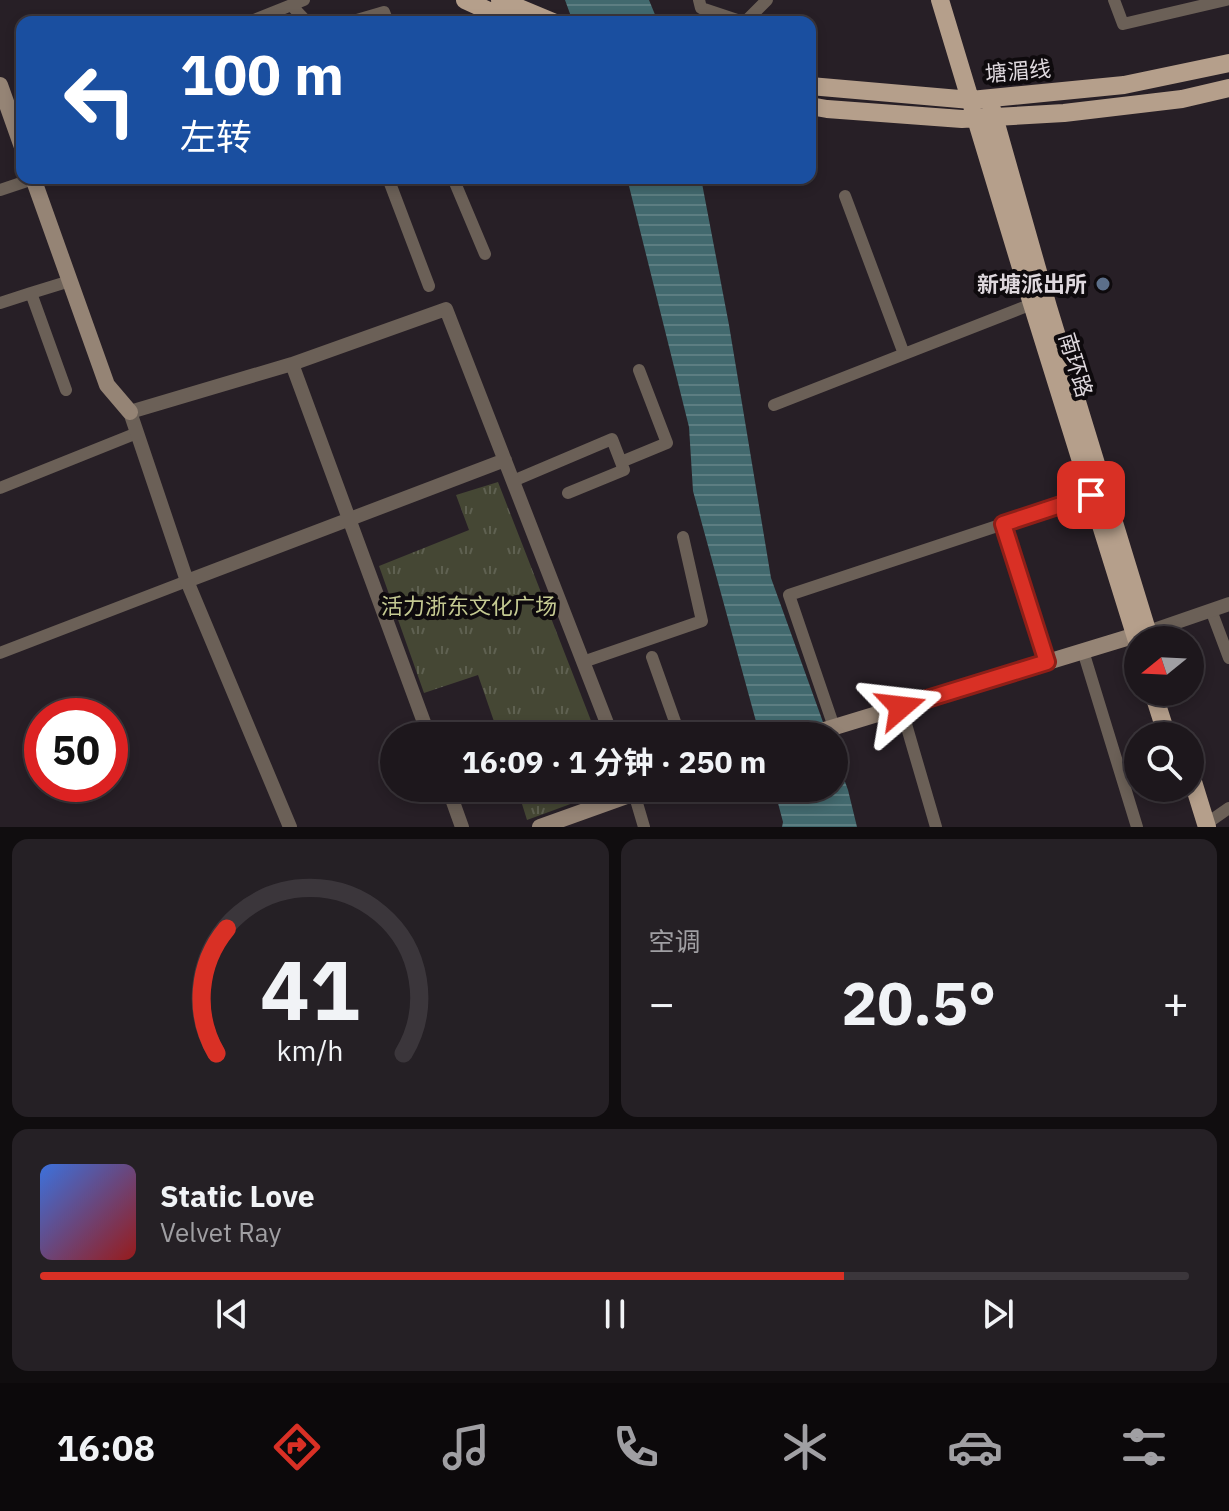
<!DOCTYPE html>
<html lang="zh">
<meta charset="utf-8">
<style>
:root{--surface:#1d171c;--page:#252025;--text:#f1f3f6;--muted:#a09fa3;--line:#3b363b;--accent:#d93025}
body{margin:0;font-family:"IBM Plex Sans","Noto Sans SC",sans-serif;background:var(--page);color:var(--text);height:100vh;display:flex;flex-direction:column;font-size:30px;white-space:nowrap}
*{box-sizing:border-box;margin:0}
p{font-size:26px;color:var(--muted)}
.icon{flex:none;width:44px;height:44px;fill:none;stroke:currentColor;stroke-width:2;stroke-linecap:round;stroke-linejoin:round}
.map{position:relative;height:827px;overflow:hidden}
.sheet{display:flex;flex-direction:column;gap:12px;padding:12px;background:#100d0f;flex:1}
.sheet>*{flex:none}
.hud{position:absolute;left:16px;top:16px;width:800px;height:168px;border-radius:16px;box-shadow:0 4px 12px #0003,0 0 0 2px var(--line);background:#1a4fa0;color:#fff;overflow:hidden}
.needle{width:52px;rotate:252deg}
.controls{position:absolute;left:1124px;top:626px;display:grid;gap:16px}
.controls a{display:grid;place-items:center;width:80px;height:80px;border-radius:50%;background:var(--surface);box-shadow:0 4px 12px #0003,0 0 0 2px var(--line);font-size:40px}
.speed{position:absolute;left:24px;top:698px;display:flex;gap:16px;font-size:40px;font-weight:700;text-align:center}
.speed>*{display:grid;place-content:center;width:104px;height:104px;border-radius:50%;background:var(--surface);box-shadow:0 4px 12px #0003,0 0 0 2px var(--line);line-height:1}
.speed .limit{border:12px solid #d22;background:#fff;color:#111}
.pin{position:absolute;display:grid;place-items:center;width:68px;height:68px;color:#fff;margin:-34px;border-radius:16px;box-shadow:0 4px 12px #0006}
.me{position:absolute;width:88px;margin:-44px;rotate:73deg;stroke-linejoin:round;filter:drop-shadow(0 0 6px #0008)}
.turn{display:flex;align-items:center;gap:28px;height:168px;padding:0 32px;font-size:36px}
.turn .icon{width:104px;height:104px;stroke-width:2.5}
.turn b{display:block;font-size:56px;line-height:68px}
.big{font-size:60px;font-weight:700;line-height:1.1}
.sheet .tile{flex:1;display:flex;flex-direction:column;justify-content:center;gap:12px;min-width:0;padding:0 28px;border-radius:16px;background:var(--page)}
.sheet .dial{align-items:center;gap:0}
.dial svg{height:208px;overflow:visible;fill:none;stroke:var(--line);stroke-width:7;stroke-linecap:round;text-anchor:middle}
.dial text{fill:var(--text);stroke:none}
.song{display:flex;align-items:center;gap:24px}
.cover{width:96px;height:96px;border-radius:12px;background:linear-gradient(135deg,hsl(220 70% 55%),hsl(0 70% 35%))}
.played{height:8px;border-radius:4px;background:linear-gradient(90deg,var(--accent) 70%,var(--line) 70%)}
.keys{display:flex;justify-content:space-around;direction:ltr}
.heat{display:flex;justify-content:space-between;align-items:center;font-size:44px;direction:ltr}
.sheet .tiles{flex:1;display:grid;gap:12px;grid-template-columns:1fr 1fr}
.tile:last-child{grid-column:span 2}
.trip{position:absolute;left:380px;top:722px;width:468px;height:80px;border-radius:40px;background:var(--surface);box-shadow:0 4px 12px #0003,0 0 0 2px var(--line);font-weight:700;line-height:80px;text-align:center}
.tabs{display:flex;height:128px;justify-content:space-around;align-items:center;background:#0c090b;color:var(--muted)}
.tabs .icon{width:56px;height:56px}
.tabs .active{color:var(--accent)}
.tabs b{font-size:36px;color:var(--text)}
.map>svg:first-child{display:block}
.park{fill:url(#park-tufts)}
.water{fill:url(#water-rules)}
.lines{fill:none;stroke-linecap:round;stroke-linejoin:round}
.minor{stroke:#6b6057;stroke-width:12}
.tertiary{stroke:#6b6057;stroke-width:14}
.secondary{stroke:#958475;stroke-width:16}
.primary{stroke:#b59f8b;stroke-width:18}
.route-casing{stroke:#8d1f18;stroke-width:20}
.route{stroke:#d93025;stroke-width:14}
.service-dot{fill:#5c6f8a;stroke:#0e0a0d;stroke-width:3}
.labels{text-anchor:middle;stroke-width:8;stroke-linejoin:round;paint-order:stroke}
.street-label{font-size:22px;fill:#ded8dd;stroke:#0e0a0d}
.poi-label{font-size:22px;font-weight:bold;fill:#ded8dd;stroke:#0e0a0d;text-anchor:end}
.park-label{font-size:22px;fill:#c5ca92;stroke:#0e0a0d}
</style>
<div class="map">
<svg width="1229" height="827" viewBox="0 0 1229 827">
<defs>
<pattern id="park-tufts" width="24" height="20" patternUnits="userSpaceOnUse" patternTransform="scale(2)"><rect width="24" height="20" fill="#454734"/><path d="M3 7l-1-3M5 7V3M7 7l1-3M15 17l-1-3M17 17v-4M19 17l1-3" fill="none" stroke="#5f6151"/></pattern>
<pattern id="water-rules" width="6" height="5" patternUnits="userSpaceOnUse" patternTransform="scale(2)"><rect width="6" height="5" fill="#42696e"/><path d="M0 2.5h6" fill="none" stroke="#5d7e82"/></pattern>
</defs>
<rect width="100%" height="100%" fill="#271f26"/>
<path class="park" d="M498,482L597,736H499L478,675L424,693L379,566L469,530L456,495Z
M517,788H614L527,820Z"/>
<path class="water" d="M565,0H649L658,22H573Z
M627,178H701L729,325L771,578L828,736H760L693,491L689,427Z
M834,751L848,790L857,827H782L783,822L774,788H834Z"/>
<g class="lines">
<path class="minor" d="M699,0L701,8L743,22
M1114,0L1123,24L1226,0
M291,5L307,22
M249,22L304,0
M350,22L384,12L388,22
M745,22L767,0
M388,178L429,286
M453,178L485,254
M0,190L33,179
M845,196L904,354
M0,303L31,293
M66,390L31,293L70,281
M774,405L1032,304
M621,462L667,443L639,370
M513,481L612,439L624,470L568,493
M0,488L137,433
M1003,524L1047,662
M1211,610L1229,658
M1083,651L1137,827
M0,653L187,581
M652,657L679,733L669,736
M583,662L702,621L683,537
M901,707L936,827
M834,727L789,595L1091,495
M634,793L644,827
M1206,824L1229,808"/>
<path class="tertiary" d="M187,581L130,412L292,364
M1148,632L1229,604
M429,736L292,364L446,309L612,736
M448,788L462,827
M290,827L187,581L505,460"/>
<path class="secondary" d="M0,85L22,147
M33,178L107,385L130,412
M805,736L1146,632
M540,827L649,788"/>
<path class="primary" d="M465,0L513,22
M500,0L553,22
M940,0L1032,304L1138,644
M810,86L971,100L1124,85L1229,63
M989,99L1048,307L1150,640
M810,106L827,109L962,119L995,117L1064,113L1182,99L1229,88
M1153,692L1167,736
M1190,772L1207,827"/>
</g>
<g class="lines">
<defs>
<path id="route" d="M901,707L1047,662L1003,524L1091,495"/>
</defs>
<use href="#route" class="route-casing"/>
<use href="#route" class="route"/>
</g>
<circle class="service-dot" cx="1103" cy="284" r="8"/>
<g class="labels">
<g class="street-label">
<text transform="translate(1018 71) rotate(-5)" y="8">塘湄线</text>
<text transform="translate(1076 365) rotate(73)" y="8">南环路</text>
</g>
<g class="poi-label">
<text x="1087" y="292">新塘派出所</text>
</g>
<g class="park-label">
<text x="469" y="614">活力浙东文化广场</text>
</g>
</g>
</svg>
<div class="controls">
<a><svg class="needle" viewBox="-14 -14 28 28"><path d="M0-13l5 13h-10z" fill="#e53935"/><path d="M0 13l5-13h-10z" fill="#a09fa3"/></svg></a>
<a><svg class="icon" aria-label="search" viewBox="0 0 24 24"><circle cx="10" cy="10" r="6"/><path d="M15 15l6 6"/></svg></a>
</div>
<div class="speed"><div class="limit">50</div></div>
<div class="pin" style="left:1091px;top:495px;background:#d93025"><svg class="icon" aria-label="arrive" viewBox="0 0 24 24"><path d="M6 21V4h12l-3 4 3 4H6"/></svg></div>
<svg class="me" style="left:901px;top:707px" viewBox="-20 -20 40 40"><path d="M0-17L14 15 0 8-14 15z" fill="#d93025" stroke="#fff" stroke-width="4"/></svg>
<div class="trip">16:09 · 1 分钟 · 250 m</div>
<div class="hud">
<div class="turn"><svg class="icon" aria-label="left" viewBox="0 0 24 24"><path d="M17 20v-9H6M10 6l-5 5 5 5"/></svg><div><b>100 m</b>左转</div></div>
</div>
</div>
<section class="sheet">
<div class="tiles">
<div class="tile dial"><svg viewBox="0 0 100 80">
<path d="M14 69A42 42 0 1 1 86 69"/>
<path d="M14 69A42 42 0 0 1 18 21" stroke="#d93025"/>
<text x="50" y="56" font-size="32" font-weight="700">41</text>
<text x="50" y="72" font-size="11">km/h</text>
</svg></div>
<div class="tile"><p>空调</p>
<div class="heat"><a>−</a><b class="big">20.5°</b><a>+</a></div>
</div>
<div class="tile">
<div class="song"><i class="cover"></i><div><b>Static Love</b><p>Velvet Ray</p></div></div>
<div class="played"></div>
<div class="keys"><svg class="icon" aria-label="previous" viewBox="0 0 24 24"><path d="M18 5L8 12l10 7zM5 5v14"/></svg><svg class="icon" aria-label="pause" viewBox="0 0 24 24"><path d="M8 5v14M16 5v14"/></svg><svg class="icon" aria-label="next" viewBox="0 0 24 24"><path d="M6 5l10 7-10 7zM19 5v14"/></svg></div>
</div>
</div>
</section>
<nav class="tabs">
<b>16:08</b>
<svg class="icon active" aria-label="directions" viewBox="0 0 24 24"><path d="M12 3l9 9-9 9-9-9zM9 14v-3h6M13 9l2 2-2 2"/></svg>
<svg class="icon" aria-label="music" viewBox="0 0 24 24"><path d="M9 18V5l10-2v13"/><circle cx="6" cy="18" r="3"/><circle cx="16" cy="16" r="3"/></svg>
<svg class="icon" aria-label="phone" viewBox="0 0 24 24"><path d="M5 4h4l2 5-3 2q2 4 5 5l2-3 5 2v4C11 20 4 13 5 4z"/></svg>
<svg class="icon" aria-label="climate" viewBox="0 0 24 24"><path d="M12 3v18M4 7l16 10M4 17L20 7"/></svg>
<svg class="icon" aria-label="car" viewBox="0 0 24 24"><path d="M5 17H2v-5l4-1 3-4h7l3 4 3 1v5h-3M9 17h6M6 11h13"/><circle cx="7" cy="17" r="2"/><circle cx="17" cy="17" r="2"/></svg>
<svg class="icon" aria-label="filters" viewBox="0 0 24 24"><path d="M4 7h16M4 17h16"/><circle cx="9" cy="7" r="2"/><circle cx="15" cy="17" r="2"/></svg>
</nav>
